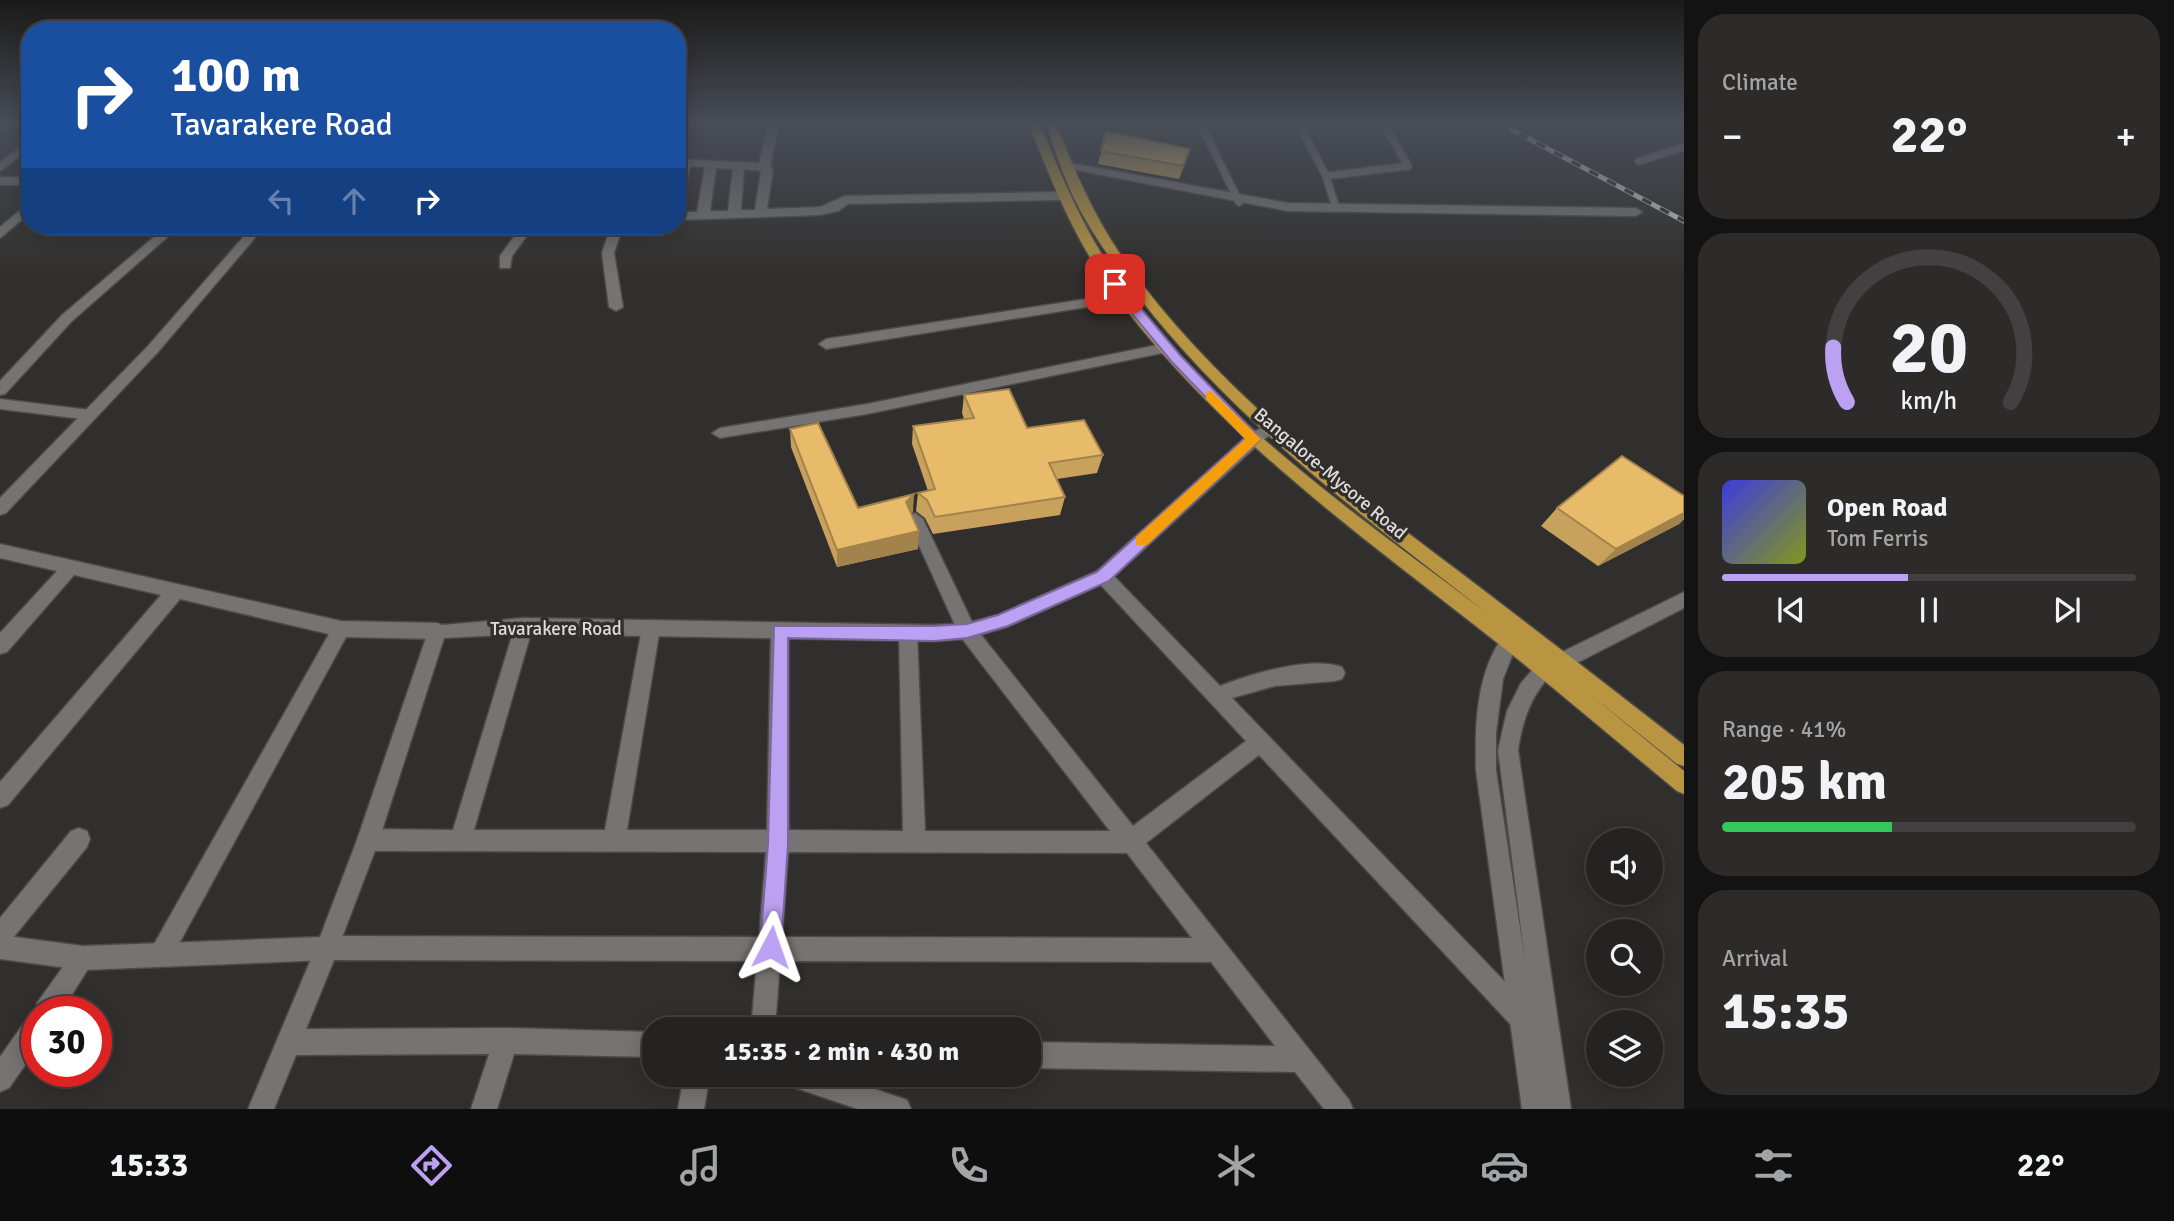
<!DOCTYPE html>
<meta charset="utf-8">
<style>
:root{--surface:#252322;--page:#2d2b2a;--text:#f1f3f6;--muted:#a3a4a5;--line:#424040;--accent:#bca0f2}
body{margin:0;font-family:Signika,sans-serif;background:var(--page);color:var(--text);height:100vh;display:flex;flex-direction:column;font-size:26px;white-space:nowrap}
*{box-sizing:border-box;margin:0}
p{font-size:23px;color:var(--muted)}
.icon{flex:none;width:38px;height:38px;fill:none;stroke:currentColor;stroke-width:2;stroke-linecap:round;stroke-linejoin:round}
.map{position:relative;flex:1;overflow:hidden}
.panel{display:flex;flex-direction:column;gap:14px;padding:14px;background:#141313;width:490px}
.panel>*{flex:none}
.banner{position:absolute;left:21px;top:21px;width:665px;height:214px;border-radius:28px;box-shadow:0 4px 18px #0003,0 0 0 2px var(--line);background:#1a4fa0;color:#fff;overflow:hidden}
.buttons{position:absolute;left:1586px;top:828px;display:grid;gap:14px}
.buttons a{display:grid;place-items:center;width:77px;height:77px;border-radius:50%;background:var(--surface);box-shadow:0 4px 18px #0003,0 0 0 2px var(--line);font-size:35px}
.speed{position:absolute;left:21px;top:996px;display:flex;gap:14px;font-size:35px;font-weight:700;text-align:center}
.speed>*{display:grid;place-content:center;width:91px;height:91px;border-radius:50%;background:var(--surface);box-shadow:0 4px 18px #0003,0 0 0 2px var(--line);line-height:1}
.speed .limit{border:10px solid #d22;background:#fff;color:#111}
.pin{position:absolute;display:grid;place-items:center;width:60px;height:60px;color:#fff;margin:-30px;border-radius:14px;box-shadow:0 4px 10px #0006}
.me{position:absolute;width:77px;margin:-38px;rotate:4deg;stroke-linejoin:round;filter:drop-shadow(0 0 5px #0008)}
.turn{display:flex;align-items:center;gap:24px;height:147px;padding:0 35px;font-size:32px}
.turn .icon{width:91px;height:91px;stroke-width:2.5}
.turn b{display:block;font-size:49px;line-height:60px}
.lanes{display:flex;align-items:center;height:66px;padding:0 35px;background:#0003;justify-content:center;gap:35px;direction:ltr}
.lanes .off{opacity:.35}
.big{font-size:52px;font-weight:800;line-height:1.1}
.panel .tile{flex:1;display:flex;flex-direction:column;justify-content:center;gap:10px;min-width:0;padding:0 24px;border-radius:28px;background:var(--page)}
.panel .dial{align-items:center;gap:0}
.dial svg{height:182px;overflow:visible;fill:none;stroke:var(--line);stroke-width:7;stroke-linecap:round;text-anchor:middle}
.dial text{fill:var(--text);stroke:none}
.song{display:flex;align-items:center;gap:21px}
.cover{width:84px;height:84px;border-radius:10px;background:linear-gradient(135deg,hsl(240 70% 55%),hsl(70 70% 35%))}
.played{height:7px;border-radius:4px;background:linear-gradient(90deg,var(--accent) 45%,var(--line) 45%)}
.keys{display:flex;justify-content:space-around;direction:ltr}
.heat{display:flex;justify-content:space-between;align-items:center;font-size:38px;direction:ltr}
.charge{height:10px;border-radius:5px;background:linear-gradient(90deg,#34c759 41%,var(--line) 0)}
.trip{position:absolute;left:642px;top:1017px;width:399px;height:70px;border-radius:28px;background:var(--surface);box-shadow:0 4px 18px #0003,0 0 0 2px var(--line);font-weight:800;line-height:70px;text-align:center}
.dock{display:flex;height:112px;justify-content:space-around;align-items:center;background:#0f0e0e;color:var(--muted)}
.dock .icon{width:49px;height:49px}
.dock .current{color:var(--accent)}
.dock b{font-size:32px;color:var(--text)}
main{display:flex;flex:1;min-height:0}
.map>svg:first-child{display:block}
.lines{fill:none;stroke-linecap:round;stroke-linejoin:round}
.lane-casing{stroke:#4c4a49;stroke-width:10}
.street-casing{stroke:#4c4a49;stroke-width:3}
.secondary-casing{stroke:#4c4a49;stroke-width:3}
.primary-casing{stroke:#4c4a49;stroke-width:3}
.lane{stroke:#767472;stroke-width:7}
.street{fill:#767472;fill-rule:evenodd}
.secondary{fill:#767472;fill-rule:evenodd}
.primary{fill:#ba9541;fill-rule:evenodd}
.rail-casing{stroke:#cccbca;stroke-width:5}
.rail{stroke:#312f2d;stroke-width:3.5;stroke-dasharray:10;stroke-linecap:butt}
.wall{fill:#c8a15c}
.shaded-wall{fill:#a2834b}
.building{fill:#e8bb6b;stroke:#a2834b;stroke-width:2}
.route{fill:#bca0f2;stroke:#7a689d;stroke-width:2}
.slow{fill:#f59e0b}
.labels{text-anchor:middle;stroke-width:7;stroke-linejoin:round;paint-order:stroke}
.street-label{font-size:19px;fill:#dedddc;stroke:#312f2d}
</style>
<main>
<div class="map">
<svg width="1684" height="1109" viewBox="0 0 1684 1109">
<rect width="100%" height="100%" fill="#312f2d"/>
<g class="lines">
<defs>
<path id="lane" d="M1201,124L1239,202
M1299,124L1326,176L1336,208
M1639,161L1684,147
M1326,176L1408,166L1384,124"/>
<path id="street" d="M0,124H9L0,130Z
M769,124H779L770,166L773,170L767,209L820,207L845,196L1063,192L1069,196L1063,200L848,204L838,211L820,215L677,220V212H697L705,167L690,166L683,205L677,209V159L759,163ZM716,168L733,169L728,211H710ZM744,169L761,171L755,210H741Z
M30,140V149L0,171V162Z
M1065,162L1288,203L1636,208L1642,212L1636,216L1288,211L1061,167V163Z
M0,177H30V185H0Z
M30,202V213L0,238V227Z
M65,226H78L67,234L61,230Z
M167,226H180L72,321L5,394L0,395V381L62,315Z
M522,226H534L512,256L510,268H500V256Z
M611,226H623L614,253L623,307L616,311L609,307L602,253Z
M1125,293L1132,297L1130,300L826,349L819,344L826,339Z
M1167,343L1174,348L1172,351L867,414L720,438L712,433L720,428L867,404Z
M0,399L90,410L98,415L90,420L0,409Z
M915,513L923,519L974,626L1133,826L1246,741L1097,581L1094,576L1097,571H1109L1220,686C1250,674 1310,656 1342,667L1345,673L1342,679L1335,681L1275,686L1232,698L1531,1009L1534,1018L1531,1027L1522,1030L1513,1027L1259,755L1146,843L1349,1100L1353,1109H1324L1295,1072L1029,1068V1042L1275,1046L1211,962L780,961L775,1029H751L757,961L334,960L306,1029L506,1028L654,1032V1057L514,1054L497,1109H471L489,1054L296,1055L274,1109H248L319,940L327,936L759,937L766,852L368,851L360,848L357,840L360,832L368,829L453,830L515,626L517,621L524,618L531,621L533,626L474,830H605L642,628L644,623L651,620L658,623L660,628L627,830H767L771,631L773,626L780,623L787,626L789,631V830L903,831L899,633L901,628L908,625L915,628L917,633L925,831H1110L960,636L907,519ZM788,852L1127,853L1192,938L782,937Z
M0,544L341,621L437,623L444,626L446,631L444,636L437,639L346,637L169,962L161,966L153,962L149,954L153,946L329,634L180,599L8,805L0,808V782L161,595L74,575L7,652L0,654V633L57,571L0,558Z
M79,828L87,831L90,839L87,847L8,944L0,948V918L71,831Z
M83,946L91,950L95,958L61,1012H37V1048L9,1088L0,1092V1057L28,1017L35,1015L37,1003L75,950Z
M684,1074H710L704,1109H678Z
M777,1074H831L907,1100L911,1109H858L781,1083Z"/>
<path id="secondary" d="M253,226H265L158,352L6,513L0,515V498L148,346Z
M1270,423L1275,424L1278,428L1260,443L1109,581L1009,626L967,639L934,641L524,634L444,638L379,840L335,956L327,960L83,970L0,959V935L83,946L320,937L357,840L430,626L524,618L934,625L967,623L998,615L1097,571L1248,435Z
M1684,592V608L1569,667L1558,668C1533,690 1523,717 1518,750L1571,1109H1522L1476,770C1475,724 1476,675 1503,636C1510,627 1513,621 1525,625L1527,630L1514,651L1503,679L1496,733V770L1525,960L1498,750L1507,711L1521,683L1547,653L1554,651L1560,653Z"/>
<path id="primary" d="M1029,124H1040C1062,179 1085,231 1118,280C1211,415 1358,516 1487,613C1363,517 1235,421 1138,296C1114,264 1089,230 1072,194C1062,172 1054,147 1046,124H1056C1075,172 1095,219 1125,261C1213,385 1337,480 1457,570C1533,628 1609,686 1684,745V766L1677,764L1587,692L1684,771V794L1677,791C1609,735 1542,677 1472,623C1341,521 1205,421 1108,285C1073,236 1051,180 1029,124Z"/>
</defs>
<use href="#lane" class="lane-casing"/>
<use href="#street" class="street-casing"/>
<use href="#secondary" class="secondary-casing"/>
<use href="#primary" class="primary-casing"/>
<use href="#lane" class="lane"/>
<use href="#street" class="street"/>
<use href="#secondary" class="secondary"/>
<use href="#primary" class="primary"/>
<defs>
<path id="rail" d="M1501,124L1684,221"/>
</defs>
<use href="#rail" class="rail-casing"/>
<use href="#rail" class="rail"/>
</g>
<path class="wall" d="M1106,131L1190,149L1179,179L1098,164Z
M964,395L1027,428L1103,455L1097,473L1057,479L1065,497L1060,515L933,534L925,518L916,511L918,493L928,491L912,444L913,426L964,419L962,413Z
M790,429L858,508L913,512L911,513L918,549L837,567L791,447Z
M1684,496V519L1679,524L1598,566L1541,526L1557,508Z"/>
<path class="shaded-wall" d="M1190,149L1186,162L1179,179L1183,166Z
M914,494L913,512L905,520L906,502Z
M1684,513V519L1679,524L1598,566L1616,549Z
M919,531L918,549L837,567V550Z"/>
<path class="building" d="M1106,131L1190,149L1183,166L1101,151Z
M1009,389L1027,428L1084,420L1103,455L1049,463L1065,497L935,517L927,500L918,493L935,489L913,426L974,418L964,395Z
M818,423L858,508L914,494L906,502L919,531L837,550L790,429Z
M1622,456L1684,496V513L1616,549L1557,508Z"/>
<linearGradient id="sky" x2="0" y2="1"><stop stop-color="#1b1a19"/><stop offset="0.44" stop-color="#484d57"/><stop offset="1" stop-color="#484d57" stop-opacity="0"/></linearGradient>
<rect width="1684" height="279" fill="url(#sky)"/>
<path class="route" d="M1110,282H1119L1180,355L1261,439L1109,581L1008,626L967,638L934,641L788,638V844L781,947L778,955L771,958L763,955L760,947L768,844L774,626H934L967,624L998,615L1097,572L1245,438L1171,361L1110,287Z"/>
<path class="slow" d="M1211,391L1261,439L1147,545H1136V537L1245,439L1206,399V392Z"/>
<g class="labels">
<g class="street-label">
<text transform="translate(1331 473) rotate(40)" y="7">Bangalore-Mysore Road</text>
<text x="556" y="635">Tavarakere Road</text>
</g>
</g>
</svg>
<div class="buttons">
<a><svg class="icon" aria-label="sound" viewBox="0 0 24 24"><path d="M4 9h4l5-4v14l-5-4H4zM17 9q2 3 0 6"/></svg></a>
<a><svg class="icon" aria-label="search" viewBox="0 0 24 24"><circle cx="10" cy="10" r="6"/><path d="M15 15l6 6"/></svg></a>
<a><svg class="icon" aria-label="layers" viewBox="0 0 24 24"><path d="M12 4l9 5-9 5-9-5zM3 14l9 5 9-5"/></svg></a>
</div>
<div class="speed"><div class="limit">30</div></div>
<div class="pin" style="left:1115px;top:284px;background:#d93025"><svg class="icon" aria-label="arrive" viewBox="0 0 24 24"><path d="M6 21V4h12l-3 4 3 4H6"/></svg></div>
<svg class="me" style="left:771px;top:947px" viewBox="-20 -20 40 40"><path d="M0-17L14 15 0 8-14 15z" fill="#bca0f2" stroke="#fff" stroke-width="4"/></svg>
<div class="trip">15:35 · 2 min · 430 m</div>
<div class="banner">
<div class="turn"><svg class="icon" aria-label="right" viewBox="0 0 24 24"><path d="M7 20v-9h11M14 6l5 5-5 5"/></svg><div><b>100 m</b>Tavarakere Road</div></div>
<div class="lanes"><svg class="icon off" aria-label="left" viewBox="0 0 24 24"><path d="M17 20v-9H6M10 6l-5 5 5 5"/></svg><svg class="icon off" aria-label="ahead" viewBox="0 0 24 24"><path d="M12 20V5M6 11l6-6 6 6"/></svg><svg class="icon" aria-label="right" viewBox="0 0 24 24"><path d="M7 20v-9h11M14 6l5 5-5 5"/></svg></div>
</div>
</div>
<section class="panel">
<div class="tile"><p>Climate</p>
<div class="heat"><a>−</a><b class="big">22°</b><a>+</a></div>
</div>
<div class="tile dial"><svg viewBox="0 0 100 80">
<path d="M14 69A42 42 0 1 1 86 69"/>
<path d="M14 69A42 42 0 0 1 8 45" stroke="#bca0f2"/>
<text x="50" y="56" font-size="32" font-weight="700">20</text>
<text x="50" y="72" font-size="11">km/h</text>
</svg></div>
<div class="tile">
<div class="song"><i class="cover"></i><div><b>Open Road</b><p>Tom Ferris</p></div></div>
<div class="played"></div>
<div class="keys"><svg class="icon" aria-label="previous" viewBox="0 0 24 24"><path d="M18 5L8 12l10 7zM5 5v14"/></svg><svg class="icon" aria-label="pause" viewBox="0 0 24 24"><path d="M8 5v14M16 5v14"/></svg><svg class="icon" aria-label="next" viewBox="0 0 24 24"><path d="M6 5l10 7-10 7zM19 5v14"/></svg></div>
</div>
<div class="tile"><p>Range · 41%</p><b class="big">205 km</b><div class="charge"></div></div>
<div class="tile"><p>Arrival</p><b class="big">15:35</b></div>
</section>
</main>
<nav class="dock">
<b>15:33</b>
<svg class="icon current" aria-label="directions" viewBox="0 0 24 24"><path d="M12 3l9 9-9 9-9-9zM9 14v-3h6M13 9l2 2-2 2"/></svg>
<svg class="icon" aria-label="music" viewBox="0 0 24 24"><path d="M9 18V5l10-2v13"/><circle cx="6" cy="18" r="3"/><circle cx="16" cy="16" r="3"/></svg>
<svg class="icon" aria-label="phone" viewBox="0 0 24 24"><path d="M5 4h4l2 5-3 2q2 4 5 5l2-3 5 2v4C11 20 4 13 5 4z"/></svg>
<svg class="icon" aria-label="climate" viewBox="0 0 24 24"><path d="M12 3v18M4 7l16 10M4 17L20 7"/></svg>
<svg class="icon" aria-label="car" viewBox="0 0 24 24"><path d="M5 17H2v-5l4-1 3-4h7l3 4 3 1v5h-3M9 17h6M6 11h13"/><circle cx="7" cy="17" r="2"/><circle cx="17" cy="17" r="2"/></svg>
<svg class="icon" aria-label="filters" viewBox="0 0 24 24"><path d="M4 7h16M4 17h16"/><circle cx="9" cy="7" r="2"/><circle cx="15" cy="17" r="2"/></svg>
<b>22°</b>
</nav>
